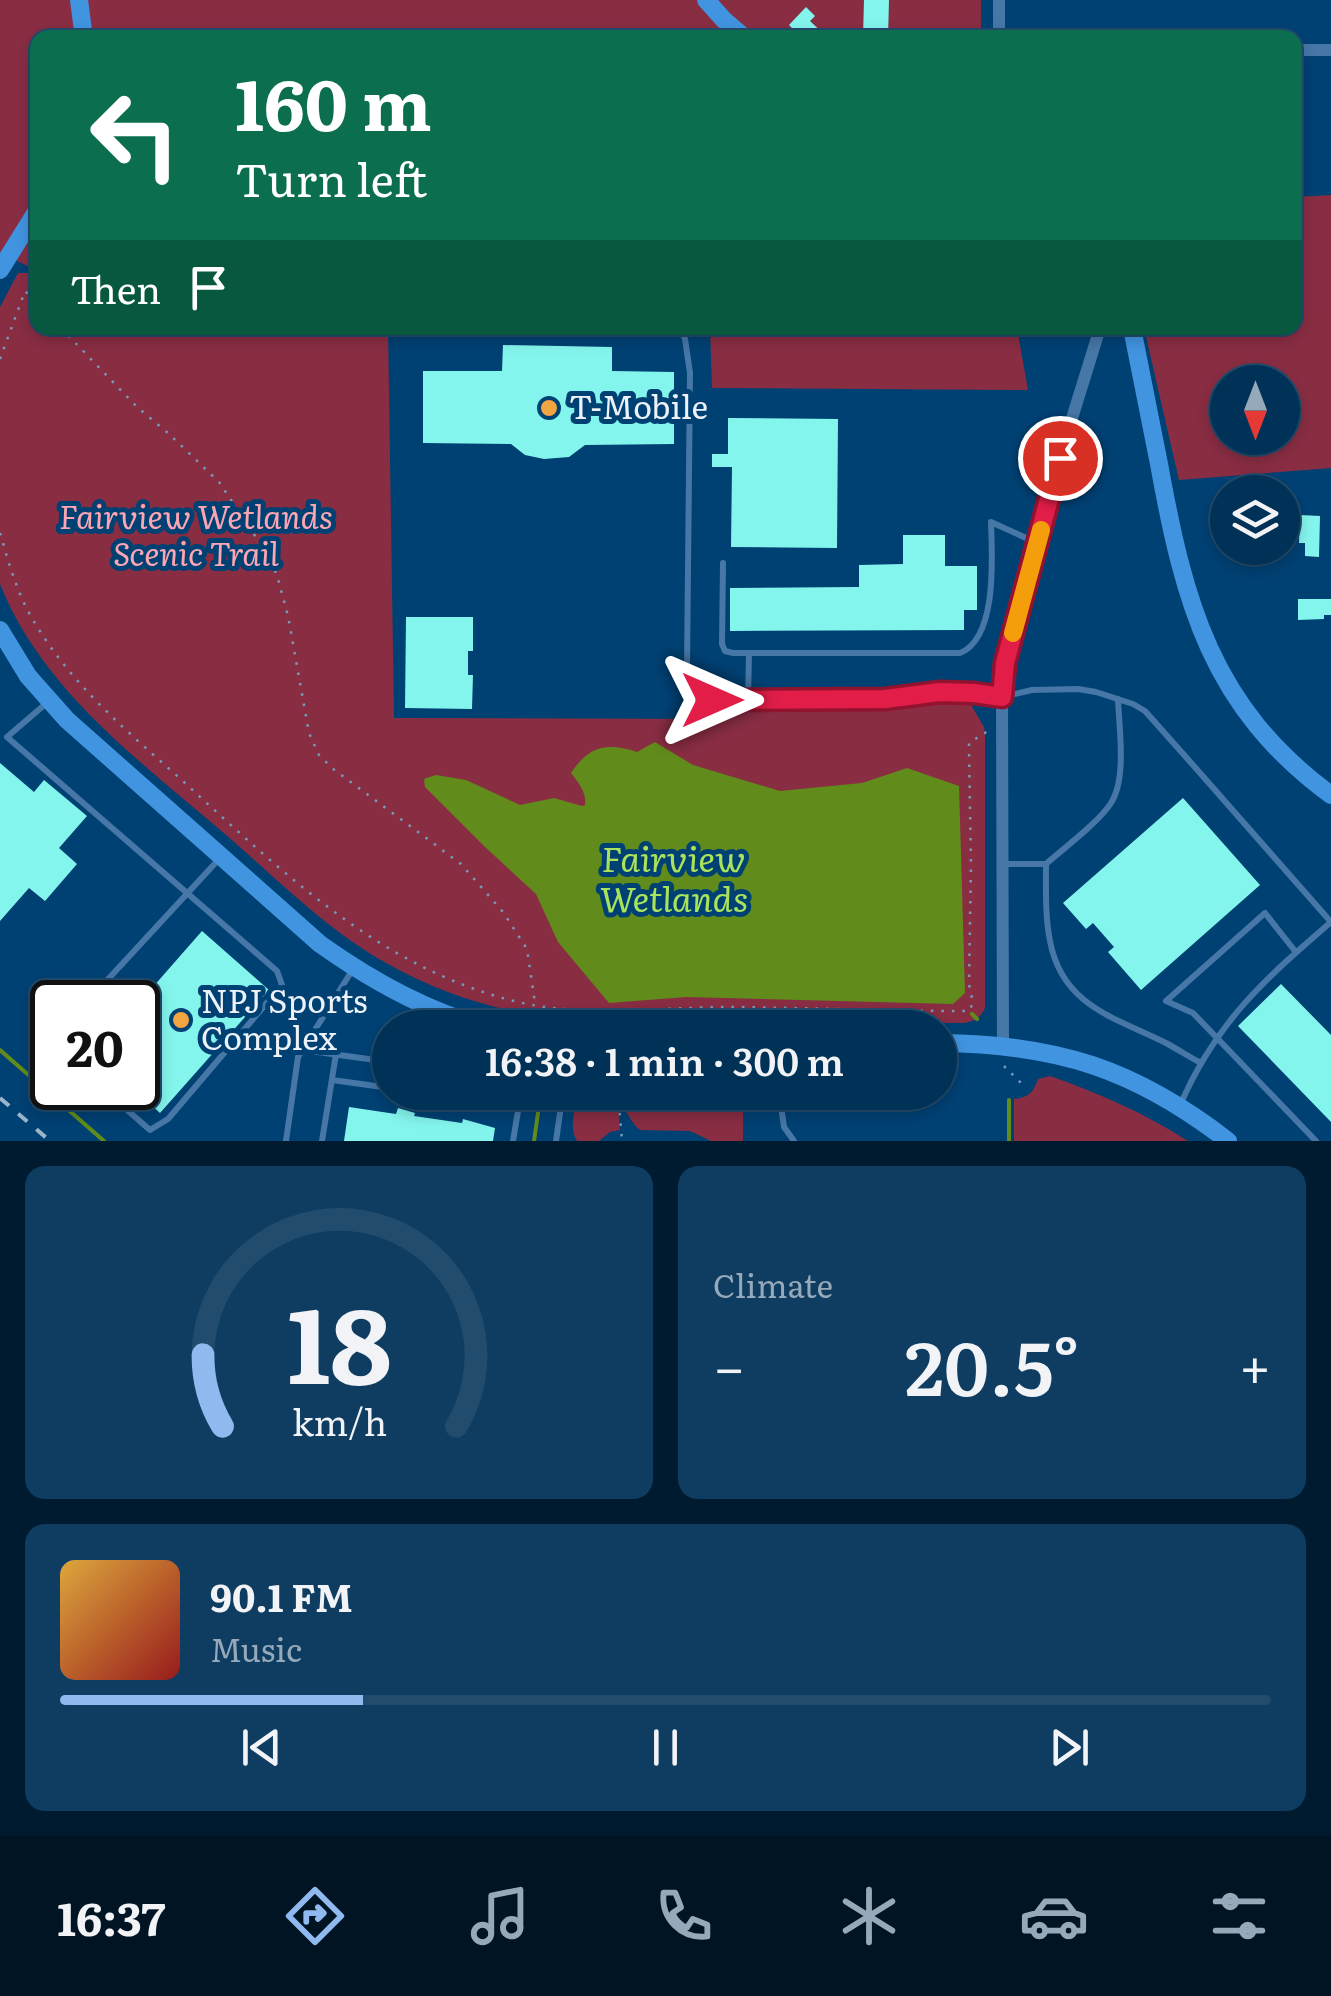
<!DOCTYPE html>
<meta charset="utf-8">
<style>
:root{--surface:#003157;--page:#0e3d61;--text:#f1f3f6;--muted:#95a9ba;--line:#224c6d;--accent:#90b9f0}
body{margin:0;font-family:Literata,serif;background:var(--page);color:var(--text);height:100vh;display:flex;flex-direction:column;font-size:38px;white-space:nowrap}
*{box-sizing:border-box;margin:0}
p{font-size:32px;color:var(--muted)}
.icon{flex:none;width:55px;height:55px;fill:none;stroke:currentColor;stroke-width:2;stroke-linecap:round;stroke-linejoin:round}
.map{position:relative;height:1141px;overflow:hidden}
.sheet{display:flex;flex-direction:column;gap:25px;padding:25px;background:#001b30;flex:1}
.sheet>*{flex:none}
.top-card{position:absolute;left:30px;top:30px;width:1272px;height:305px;border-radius:20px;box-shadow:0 5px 15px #0003,0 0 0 2px var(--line);background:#0b6e4f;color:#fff;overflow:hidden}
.needle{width:65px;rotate:180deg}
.controls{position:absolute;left:1210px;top:365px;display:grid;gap:20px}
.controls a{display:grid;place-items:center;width:90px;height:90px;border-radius:50%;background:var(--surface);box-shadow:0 5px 15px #0003,0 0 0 2px var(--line);font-size:50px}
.speed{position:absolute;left:30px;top:980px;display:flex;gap:20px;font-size:50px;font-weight:700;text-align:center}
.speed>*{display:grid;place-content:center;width:130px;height:130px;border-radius:50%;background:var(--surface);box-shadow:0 5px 15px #0003,0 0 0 2px var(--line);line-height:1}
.speed .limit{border:5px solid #111;border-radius:15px;background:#fff;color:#111}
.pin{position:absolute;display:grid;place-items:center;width:85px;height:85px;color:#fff;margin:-42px;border:5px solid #fff;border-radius:50%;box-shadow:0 2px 10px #0007}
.me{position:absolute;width:110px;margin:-55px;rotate:90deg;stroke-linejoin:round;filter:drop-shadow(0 0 8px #0008)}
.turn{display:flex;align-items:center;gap:35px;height:210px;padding:0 40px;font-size:45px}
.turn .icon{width:130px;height:130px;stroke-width:2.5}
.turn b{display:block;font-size:70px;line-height:85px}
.then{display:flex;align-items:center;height:95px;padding:0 40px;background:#0003;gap:20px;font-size:38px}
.big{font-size:75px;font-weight:600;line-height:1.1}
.sheet .tile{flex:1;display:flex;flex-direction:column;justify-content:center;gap:15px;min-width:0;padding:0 35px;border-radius:20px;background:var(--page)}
.sheet .dial{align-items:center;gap:0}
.dial svg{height:260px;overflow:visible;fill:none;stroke:var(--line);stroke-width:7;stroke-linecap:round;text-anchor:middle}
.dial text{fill:var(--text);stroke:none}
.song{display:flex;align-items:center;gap:30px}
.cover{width:120px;height:120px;border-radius:15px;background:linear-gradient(135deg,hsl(40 70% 55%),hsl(0 70% 35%))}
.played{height:10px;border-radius:5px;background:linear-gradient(90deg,var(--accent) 25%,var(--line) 25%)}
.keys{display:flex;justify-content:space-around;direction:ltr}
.heat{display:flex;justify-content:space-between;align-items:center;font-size:55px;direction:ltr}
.sheet .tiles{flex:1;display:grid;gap:25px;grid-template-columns:1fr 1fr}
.tile:last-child{grid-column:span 2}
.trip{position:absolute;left:372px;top:1010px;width:585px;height:100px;border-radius:50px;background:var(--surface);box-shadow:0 5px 15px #0003,0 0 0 2px var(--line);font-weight:600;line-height:100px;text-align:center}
.tabs{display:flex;height:160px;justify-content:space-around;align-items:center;background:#001423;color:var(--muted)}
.tabs .icon{width:70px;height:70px}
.tabs .active{color:var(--accent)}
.tabs b{font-size:45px;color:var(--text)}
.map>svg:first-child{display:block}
.green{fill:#892d43;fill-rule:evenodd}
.water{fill:#618c1b}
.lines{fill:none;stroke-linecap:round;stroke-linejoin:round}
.stream{stroke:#618c1b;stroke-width:4}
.building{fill:#84f5ed}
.path{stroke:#779ab7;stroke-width:2.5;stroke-dasharray:2.5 8;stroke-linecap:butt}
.lane{stroke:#4677a7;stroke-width:6}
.street{stroke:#4677a7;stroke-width:12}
.secondary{stroke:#4194e0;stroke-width:18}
.rail{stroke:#9ab4ca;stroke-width:4;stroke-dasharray:12 12;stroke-linecap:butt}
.route-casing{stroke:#92132f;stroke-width:25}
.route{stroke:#e11d48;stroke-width:18}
.slow{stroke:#f59e0b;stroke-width:18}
.poi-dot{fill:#f2a541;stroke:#004174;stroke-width:4}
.labels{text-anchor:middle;stroke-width:10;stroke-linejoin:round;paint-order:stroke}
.poi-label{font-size:32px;fill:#edf2f9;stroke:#004174;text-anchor:start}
.park-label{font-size:32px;font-style:italic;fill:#fda5b3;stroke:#004174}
.water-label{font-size:35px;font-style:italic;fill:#a9e35c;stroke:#004174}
</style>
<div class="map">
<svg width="1331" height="1141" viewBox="0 0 1331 1141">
<rect width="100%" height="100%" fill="#004174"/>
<path class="green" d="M0,0H981V37L38,38L37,271L0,252Z
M1331,195V468L1179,480L1144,328H1295V197ZM1282,382V438H1228V382Z
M18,273H37L38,328H388L394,718L720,719H729V706L880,707L938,703H970L984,727L985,734V1008C980,1018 975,1021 964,1023L576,1020C509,1015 447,997 388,964C330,932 282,884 233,841C147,766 43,693 0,584V307Z
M710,328H1017L1028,390L712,388Z
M1050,1076C1099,1093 1144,1113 1188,1141H1014V1099C1028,1098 1034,1092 1038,1079Z
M578,1093H617L620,1130L610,1132L599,1141H577C568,1127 576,1108 578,1093Z
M620,1093H743V1141H711L690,1131L640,1130C632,1125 630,1114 622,1108Z"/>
<path class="water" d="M655,742L693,765L780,791L862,783L907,768L959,786L965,993L953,1004L686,997L609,1003L558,942L536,894L485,847L425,787L424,779L436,775L466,780L520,805L554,798L582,806L585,805C587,793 578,782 571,773C589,746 606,742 637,752Z"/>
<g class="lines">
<path class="stream" d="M972,1014L977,1019
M0,1050L104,1141
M534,1141L541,1092
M1009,1141V1100"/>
</g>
<path class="building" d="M864,0H889L888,38L863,37Z
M806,7L815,16L810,21L828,38H802L789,25Z
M503,345L612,347V371L674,372V444L585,445L569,457L544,459L525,455L511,444L423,443V371H502Z
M728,418L838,419L837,548L731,547L732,467H712V454H728Z
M1300,515L1320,516L1319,557L1305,556V543H1299Z
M903,535H945V566H977V610H964V630L730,631V588L859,587V565L903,564Z
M1298,599H1331V615H1324V619L1298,620Z
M406,617H473V651H468V675H473L472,709L405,708Z
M0,763L34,792L44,780L87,816L59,848L77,864L45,901L29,888L0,921Z
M1183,798L1260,885L1141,990L1108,952L1114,947L1093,923L1086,929L1063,903Z
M202,931L269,990L160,1113L138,1093V1004Z
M1281,984L1331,1035V1122L1238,1026Z
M349,1107L396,1114L398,1108L415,1113L414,1116L462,1123L463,1119L495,1128L493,1141H344Z"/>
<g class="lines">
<path class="path" d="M61,328L136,406L169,434L219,482L265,551L277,575L288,616L309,733L319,755L332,768L461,864L503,912L527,949L535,1003
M0,359L25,291L38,304
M0,533C8,560 15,586 28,611C66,681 127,731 185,783C257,849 330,919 417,964C458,985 507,1003 553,1008C613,1014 674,1007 734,1007C813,1008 891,1011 969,1011L973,1003L969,984L971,865L969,749V743L988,731
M1004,1066L1026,1088
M618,1092L622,1141"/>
<path class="lane" d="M680,328L685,339L690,373L687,668C691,685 697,693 713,700L885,699L940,692L975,693L1002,697L1032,690L1078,689L1096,692L1133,704L1145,711L1193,765L1331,922C1265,979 1217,1021 1181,1103
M723,563L722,644L725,651L733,653H960C998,638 992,555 991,522L1037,543
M1002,696L1005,663L1059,458
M748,700L749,653
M49,701L7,737L277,971L282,985L168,1119L150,1130L102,1088
M1003,864H1046C1064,848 1099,822 1111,803C1127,778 1119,728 1118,699
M1046,864C1046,890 1045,916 1050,941C1062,1006 1116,1018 1166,1043C1177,1049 1188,1056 1199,1062
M1295,951L1265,913L1166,1001L1193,1013L1316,1141
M87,1002L220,858
M52,1040L51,1042L52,1044
M303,1050L390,1062
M332,1080L390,1088
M424,1092L516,1105
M513,1092L518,1111L513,1141
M779,1092L784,1127L794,1141
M286,1141L298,1057L353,969
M322,1141L336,1054
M556,1141L563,1092"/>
<path class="street" d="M999,0V38
M1295,50H1331
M1069,428L1100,328
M1002,697L1003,1045"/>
<path class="secondary" d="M79,0L84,38
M706,0L724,20L745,38
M0,270L38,209
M1132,328C1141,373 1150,418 1159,464C1184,602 1211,707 1331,795
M0,630L28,676L67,720L320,944C372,981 427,1012 489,1028
M940,1043C1057,1044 1135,1069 1228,1141"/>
<path class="rail" d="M0,1098L50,1141"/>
</g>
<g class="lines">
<defs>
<path id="route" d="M712,700L885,699L940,692L974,693L1002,697L1005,663L1060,458"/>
</defs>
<use href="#route" class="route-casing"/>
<use href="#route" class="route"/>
<path class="slow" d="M1013,633L1041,530"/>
</g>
<g class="poi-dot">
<circle cx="549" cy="408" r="10"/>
<circle cx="181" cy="1020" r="10"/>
</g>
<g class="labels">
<g class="poi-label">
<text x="569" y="419">T-Mobile</text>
<text x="201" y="1013">NPJ Sports<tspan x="201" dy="37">Complex</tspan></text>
</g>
<g class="park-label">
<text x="196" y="529">Fairview Wetlands<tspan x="196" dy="37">Scenic Trail</tspan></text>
</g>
<g class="water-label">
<text x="674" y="872">Fairview<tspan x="674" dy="40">Wetlands</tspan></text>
</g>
</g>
</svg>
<div class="controls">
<a><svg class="needle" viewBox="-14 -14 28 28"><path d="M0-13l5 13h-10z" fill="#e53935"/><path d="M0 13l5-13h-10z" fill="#95a9ba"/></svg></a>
<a><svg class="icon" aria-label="layers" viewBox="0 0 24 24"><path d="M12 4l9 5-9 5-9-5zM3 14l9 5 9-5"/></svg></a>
</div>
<div class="speed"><div class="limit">20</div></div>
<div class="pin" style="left:1060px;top:458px;background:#d93025"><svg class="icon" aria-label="arrive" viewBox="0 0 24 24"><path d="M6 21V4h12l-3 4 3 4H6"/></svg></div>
<svg class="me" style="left:712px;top:700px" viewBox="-20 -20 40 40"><path d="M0-17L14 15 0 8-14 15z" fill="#e11d48" stroke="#fff" stroke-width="4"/></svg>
<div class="trip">16:38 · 1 min · 300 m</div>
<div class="top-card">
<div class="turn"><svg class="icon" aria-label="left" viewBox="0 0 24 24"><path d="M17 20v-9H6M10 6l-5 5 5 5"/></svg><div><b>160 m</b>Turn left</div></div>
<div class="then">Then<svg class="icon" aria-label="arrive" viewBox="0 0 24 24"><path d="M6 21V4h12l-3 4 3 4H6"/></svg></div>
</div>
</div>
<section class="sheet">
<div class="tiles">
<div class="tile dial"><svg viewBox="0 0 100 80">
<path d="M14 69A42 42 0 1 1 86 69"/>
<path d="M14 69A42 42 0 0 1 8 47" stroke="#90b9f0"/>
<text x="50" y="56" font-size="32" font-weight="700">18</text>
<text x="50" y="72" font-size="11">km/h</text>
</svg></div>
<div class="tile"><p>Climate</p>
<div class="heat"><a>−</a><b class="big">20.5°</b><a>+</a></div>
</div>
<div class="tile">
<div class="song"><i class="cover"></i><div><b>90.1 FM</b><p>Music</p></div></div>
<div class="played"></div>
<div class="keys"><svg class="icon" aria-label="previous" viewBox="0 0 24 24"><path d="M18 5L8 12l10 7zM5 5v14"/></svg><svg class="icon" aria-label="pause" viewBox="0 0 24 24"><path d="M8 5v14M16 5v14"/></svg><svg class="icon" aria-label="next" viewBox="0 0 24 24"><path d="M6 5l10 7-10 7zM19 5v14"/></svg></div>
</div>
</div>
</section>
<nav class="tabs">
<b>16:37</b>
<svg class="icon active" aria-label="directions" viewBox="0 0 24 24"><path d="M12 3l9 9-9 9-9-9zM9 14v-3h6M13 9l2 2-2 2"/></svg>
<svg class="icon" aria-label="music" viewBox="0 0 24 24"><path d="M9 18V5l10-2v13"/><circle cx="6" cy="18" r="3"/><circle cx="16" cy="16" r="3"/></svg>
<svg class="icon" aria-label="phone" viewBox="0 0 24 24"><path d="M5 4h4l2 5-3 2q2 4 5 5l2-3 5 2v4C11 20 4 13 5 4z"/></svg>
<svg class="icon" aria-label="climate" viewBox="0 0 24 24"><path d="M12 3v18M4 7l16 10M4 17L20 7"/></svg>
<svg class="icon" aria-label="car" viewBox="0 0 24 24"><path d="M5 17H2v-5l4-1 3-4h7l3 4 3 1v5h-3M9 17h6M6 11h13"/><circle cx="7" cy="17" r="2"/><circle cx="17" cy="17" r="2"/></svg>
<svg class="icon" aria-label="filters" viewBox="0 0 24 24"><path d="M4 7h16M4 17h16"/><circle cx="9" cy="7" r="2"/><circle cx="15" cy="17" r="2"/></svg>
</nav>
